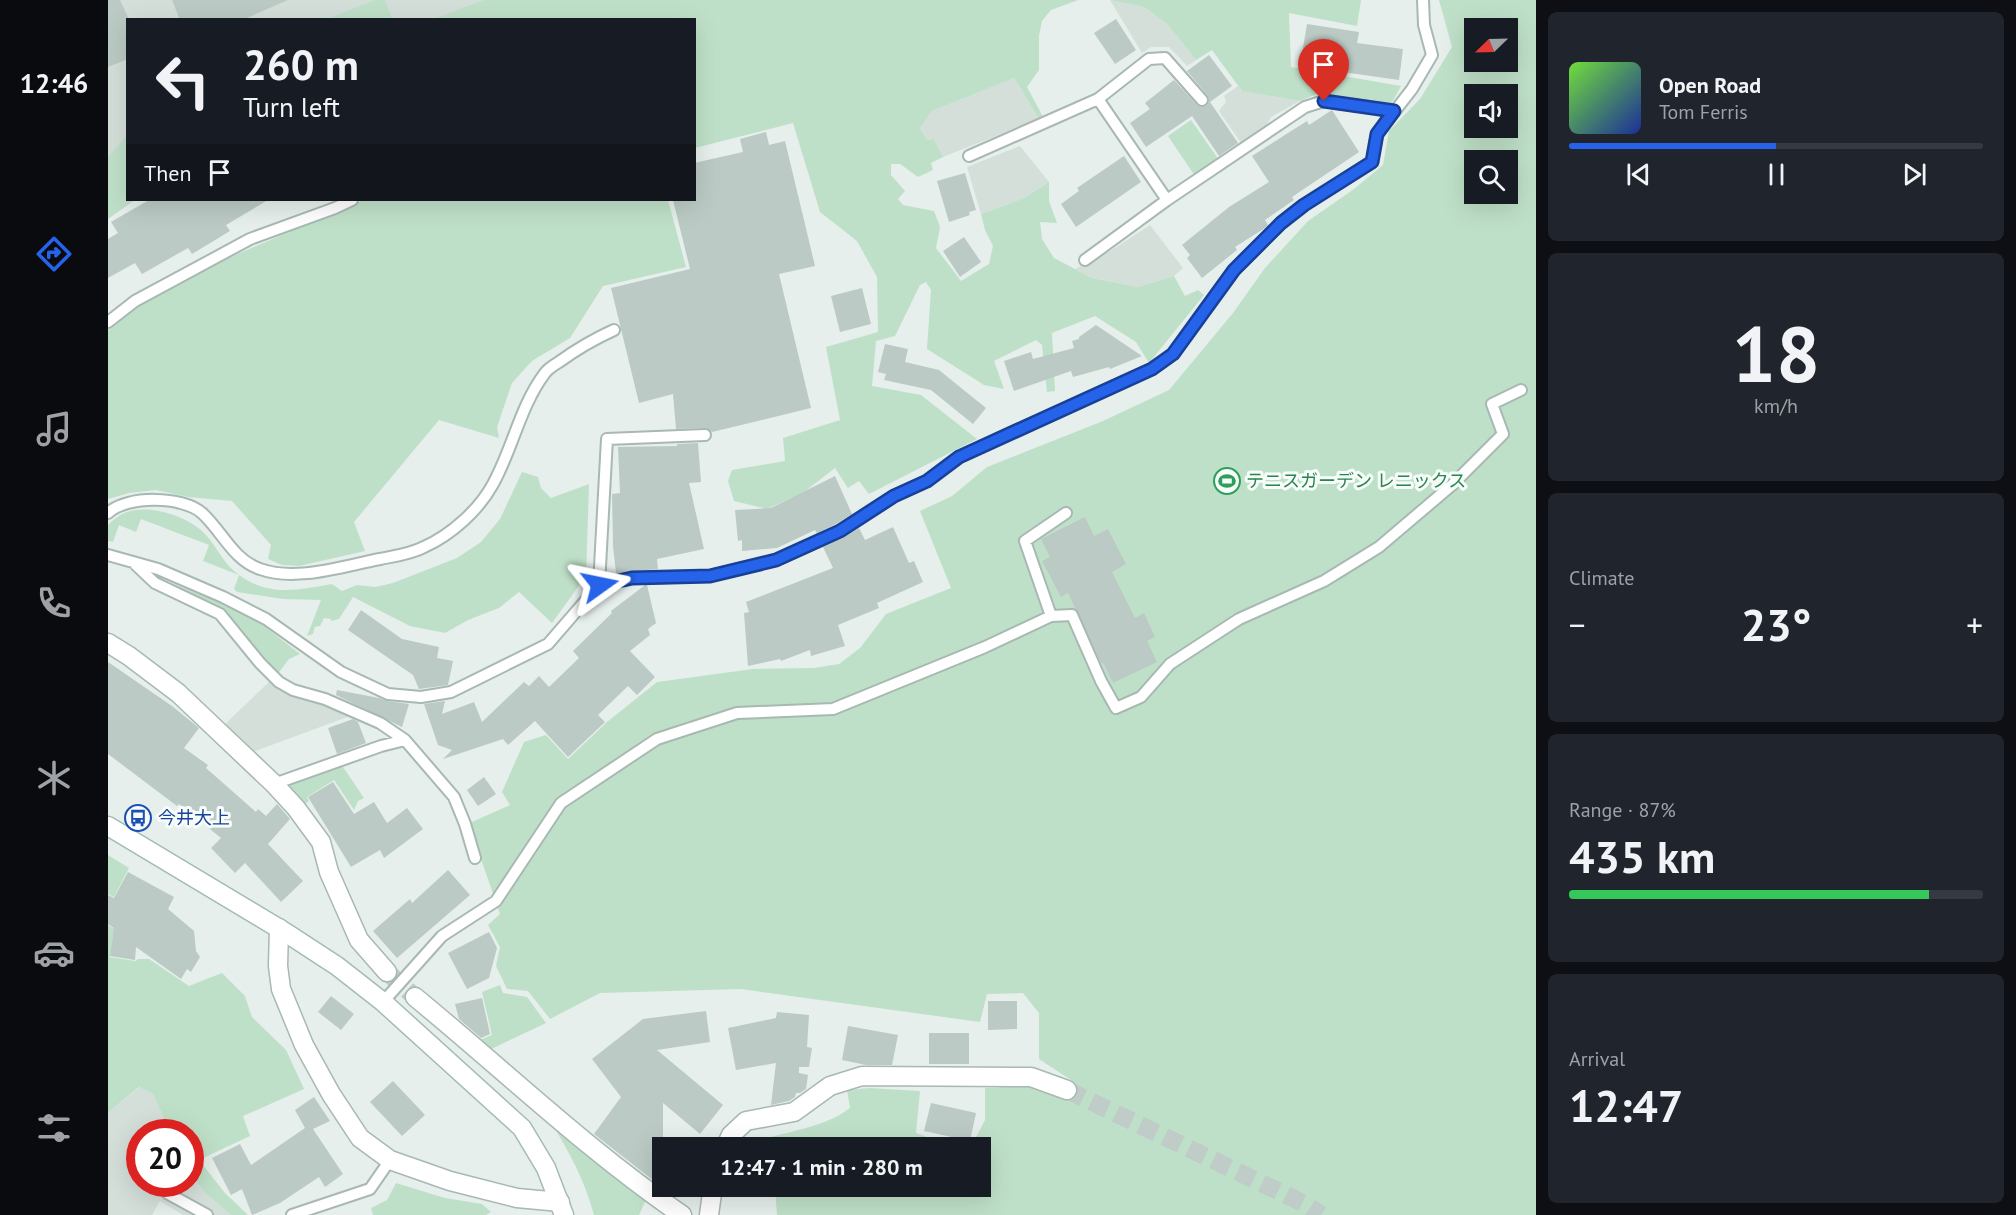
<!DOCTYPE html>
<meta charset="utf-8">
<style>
:root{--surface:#171b24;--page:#20242c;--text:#f1f3f6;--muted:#9ea1a6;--line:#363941;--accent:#2563eb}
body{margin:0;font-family:"PT Sans","Noto Sans JP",sans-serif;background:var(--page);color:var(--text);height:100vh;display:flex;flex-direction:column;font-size:22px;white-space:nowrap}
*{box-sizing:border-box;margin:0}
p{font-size:20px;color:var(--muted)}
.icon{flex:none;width:33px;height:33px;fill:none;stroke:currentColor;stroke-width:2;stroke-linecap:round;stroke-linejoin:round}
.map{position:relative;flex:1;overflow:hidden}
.side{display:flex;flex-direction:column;gap:12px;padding:12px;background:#0d0f14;width:480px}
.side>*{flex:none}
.banner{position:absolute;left:18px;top:18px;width:570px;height:183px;border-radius:0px;box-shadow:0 6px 24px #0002;background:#171b24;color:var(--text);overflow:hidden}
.needle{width:39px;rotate:247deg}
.buttons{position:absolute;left:1356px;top:18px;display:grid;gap:12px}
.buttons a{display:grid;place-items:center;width:54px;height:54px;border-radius:0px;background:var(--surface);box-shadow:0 6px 24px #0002;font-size:30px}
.speed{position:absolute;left:18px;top:1119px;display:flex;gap:12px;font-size:30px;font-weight:700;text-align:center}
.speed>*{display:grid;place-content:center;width:78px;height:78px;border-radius:50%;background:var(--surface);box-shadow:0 6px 24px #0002;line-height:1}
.speed .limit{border:9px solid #d22;background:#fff;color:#111}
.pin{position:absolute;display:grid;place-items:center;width:51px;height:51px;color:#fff;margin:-62px -26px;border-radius:50% 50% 50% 0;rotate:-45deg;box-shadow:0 0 6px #0007}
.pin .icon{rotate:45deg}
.me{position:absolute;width:66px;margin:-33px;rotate:78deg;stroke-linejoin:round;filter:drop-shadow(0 0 4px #0008)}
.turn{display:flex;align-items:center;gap:21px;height:126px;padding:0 18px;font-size:27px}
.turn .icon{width:78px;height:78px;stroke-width:2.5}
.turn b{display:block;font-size:42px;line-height:51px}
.then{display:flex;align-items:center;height:57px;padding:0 18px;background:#0003;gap:12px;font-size:22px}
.big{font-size:45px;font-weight:700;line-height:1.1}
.side .tile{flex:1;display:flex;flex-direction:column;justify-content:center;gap:9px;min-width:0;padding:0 21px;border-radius:9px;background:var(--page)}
.side .dial{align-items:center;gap:0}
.dial b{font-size:78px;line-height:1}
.song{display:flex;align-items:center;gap:18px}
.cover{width:72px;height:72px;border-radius:9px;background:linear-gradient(135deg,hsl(100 70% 55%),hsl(230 70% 35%))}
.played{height:6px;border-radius:3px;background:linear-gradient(90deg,var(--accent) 50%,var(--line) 50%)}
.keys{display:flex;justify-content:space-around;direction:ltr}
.heat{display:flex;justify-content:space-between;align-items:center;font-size:33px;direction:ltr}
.charge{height:9px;border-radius:4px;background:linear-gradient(90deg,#34c759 87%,var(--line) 0)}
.trip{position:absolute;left:544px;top:1137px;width:339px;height:60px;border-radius:0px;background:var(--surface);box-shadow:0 6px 24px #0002;font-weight:700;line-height:60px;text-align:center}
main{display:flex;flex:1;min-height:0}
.menu{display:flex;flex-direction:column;width:108px;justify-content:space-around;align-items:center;background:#090b0e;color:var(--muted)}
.menu .icon{width:42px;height:42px}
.menu .active{color:var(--accent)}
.menu b{font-size:27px;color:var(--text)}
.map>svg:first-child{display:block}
.built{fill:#d4dfda}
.green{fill:#bfe0c8;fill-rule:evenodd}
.building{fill:#bbcac4}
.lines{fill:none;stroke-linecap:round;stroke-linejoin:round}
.street-tunnel{stroke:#bfccc8;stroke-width:18;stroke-dasharray:18 9;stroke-linecap:butt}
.lane-casing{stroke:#a8b8b2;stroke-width:14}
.street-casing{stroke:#a8b8b2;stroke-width:21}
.secondary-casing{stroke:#a4bbb3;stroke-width:21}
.lane{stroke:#fff;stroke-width:10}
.street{stroke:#fff;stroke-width:18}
.secondary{stroke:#fff;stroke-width:18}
.route-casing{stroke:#184099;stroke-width:15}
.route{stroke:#2563eb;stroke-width:10}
.labels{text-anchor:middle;stroke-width:6;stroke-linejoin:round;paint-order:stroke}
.leisure-label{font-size:18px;fill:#27864d;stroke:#f7fbf9;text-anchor:start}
.transit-label{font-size:18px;fill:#164399;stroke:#f7fbf9;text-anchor:start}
</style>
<main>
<nav class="menu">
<b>12:46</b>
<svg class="icon active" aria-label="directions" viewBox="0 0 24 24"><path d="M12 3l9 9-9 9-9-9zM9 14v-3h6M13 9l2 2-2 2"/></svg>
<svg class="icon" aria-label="music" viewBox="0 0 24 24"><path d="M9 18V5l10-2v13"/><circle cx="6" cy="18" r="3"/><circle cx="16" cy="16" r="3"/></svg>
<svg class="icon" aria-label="phone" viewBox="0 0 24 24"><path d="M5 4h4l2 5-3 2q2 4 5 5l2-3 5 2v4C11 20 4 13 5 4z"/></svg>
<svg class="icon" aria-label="climate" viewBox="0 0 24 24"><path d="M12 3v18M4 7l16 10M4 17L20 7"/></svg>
<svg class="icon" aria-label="car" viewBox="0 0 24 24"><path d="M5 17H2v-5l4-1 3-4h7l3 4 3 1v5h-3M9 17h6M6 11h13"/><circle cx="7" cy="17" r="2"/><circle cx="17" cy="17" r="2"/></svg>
<svg class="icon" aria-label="filters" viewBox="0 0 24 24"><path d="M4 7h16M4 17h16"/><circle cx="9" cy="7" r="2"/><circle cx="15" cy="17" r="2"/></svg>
</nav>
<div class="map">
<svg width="1428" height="1215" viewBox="0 0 1428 1215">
<rect width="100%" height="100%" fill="#e6efeb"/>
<path class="built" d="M0,0H452L459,19L20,20V200L0,218Z
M1002,0L1036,7L1059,24L1088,60L1079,66L1061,47H1043L1034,53Z
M906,78L931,119L835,157L826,139L819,140L812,128L824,111Z
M1130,86L1134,91L1192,101L1163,117L1159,124L1133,143L1111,111L1118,102L1116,96Z
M912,146L941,182L916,198L873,214L859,167Z
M1042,225L1075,268L1066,276L1030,287L984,278L967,269L1004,250Z
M163,680L182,694L245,715L139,754L114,727Z
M32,1087L45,1094L62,1132H32V1184H82L83,1174L97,1193L123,1215H75L52,1201L44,1215H0V1113Z"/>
<path class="green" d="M267,0H277L284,19H219Z
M376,0H970L943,10L934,21L931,36V70L919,87L935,117L931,119L906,78L824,111L812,128L819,140L826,139L835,157L823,163L825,170L810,177L792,164H783V175L797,191L790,199L795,205L826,211L832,227L828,248L853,281L881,264L885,246L877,230L873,214L916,198L941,182V201L949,223L932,222L934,239L946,258L984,278L1030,287L1066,276L1077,296L1090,290L1096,295L1041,363L1028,342L987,316L944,333L947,391L939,392L934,345L928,340L886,361L896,389L876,385L819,349L823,290L818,282L812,285L787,336L768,341L764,386L813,395L869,439L761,494L751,481L740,488L727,468L696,492L659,509L626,501L620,481L624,470L677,461L675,438L732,420L718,347L770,332L769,277L749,241L712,212L685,123L587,148L586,20H323Z
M1002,0H1253L1249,26L1181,13L1183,67L1293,86L1282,106L1211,93L1192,101L1134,91L1104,50L1088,60L1059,24L1036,7Z
M1331,0H1428V1215H669L667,1187L873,1186V1148H686L663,1137C689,1130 720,1125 742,1108L739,1090L761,1088L812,1091L808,1133L839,1144L865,1143L877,1120V1088L924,1086L956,1100L966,1082L931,1059V1013L915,993L879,994L872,1022L633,989L492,993L442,1019L420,991L399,989L388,966L392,947L380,925L392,914L364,833V822L402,805L394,792L416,742L438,735L460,759L499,722L549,682L645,669L706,668L731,664L752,648L778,614L843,588L812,511L844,496L879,467L995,421L1061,390L1125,313L1157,268L1200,221L1246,189L1275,165L1281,131L1312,99L1344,47ZM1366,28H1400V62H1366ZM1366,94H1400V128H1366ZM1366,160H1400V194H1366Z
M1083,120L1111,160L1087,176L1060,136Z
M19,136L20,200H27L0,219V157Z
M255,200H560L578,267L495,286L462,338L424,361L404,383L389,427L391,438L331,420L246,522L257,551L191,566L174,565L160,559L163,545L124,501L80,497L48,490L21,493L0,499V330L23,309L111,262Z
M414,472L430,477L433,488L443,498L481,484L478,576L444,623L411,592L391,608L360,620L337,633L302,626L245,597L231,619L223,621V619L216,618L212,626L207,627L205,634L199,636L213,600L175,599L129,592L126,589L131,575L95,561L101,545L33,519L28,532L11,525L5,542L0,541V525C5,520 12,514 19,512C41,504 80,516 96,533C109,546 115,564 131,575C161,597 190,590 224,584L234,591L249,585L267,587L285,583L349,558L373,542L392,519Z
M58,581L121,606L147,619L192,654L181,659L169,675L137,638L58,583Z
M233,764L256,798L250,801L246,810L226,780L199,797L201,801L190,809L171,787Z
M0,855L21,868L6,897L0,894Z
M0,925L29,941L5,937L2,957L27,961L30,959H41L81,986L114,973L137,996L144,1017L178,1050L196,1089L135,1116L142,1136L91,1160L117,1193L140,1215H123L97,1193L83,1174L82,1132H62L45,1094L31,1087L0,1113Z
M392,985L395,993L419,997L438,1023L379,1051L367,1042L384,1035L374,992Z
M442,1121L538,1200L531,1215H486C477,1181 461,1151 442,1121Z
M288,1183L337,1198L374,1204L383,1212L378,1215H265L263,1208L279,1200Z"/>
<path class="building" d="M0,0H12L20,17V59L0,67Z
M64,0H180L134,20H72Z
M1008,19L1028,50L1007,64L986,33Z
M1199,24L1251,32L1249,43L1295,49L1291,80L1192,66Z
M1101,55L1124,86L1102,102L1130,143L1111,156L1084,116L1038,147L1022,123L1042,109L1037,103L1066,80L1089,105L1092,107L1098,106L1101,102L1100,96L1079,71Z
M1224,110L1251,152L1184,197L1186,200L1157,220L1160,225L1157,228L1127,247L1129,250L1094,278L1079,258L1082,255L1074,245L1121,207L1161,182L1144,156L1199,121L1201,125Z
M658,132L661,145L677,141L707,266L671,274L703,408L604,432L597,428L568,429L565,394L531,403L503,288L582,269L565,200H586V163L635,152L632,139Z
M1016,156L1033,182L968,227L953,204L971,191L969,188Z
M857,173L868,210L861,212L862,215L841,222L829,181Z
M41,200H160L118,225L122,231L84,254L80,248L34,274L27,263L0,278V239L10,233L3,222Z
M856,237L873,262L852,277L835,251Z
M754,288L763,324L732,332L723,296Z
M988,325L1034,356L1002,369L1001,367L965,377L963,371L906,391L896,361L923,352L925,359L966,348L964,341L971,339V337Z
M777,344L800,349L797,362L831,370L878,408L865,424L823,390L776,380L778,374L770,372Z
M590,443L593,482L581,483L596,549L549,559L550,569L508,573L505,546L504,494L512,493L510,447L569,446V444Z
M727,476L744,514L728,524L709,533L707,530L669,548L634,551V540L630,541L627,510L663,508Z
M977,517L986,536L1000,529L1018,564L1004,572L1027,618L1036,613L1047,637L1039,641L1049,662L1005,683L995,663H993L960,593L953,597L934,561L942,557L933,539Z
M785,527L801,563L806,561L815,582L769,603L771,608L730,625L737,646L703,656L702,650L673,661L672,659L640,666L636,613L641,612L638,602L725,568L715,547L735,538L751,528L757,540Z
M537,585H539L548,623L540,629L542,635L522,651L547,677L529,695L520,686L490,715L497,722L460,757L427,721L400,745L395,739L335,759L344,750L330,745L316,704L337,701L334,714L366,702L374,722L416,682L421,686L431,676L441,687L471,658L465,651L504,613L503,611Z
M253,610L294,639L331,647L329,658L345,661L340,685L311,689L305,675L240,630Z
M0,662L64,706L91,728L76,748L100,765L98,768L148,812L150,809L158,816L169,804L182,819L160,844L195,881L173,902L137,863L127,873L103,848L113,838L71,804L69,806L0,754Z
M229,690L271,698L279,701L301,704L294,727L228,695Z
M245,719L250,722L258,743L229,754L220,728Z
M376,777L388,794L370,806L359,790Z
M225,782L246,814L266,802L279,823L299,808L315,829L276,858L272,850L243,867L200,797Z
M340,870L362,895L289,958L265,931L302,899L304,903Z
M20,872L66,897L60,909L86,931L88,951L92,957L83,972L79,969L73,979L28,947L27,960L2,956L6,928L0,924V895L6,898Z
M381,932L389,948L381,978L359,989L340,953Z
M223,996L246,1014L233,1030L210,1012Z
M374,998L382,1034L373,1038L351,1019L347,1004Z
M880,1001H909V1029L880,1030Z
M598,1011L602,1042L549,1050L615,1105L592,1134L555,1103V1188L486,1134L513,1097L484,1059L535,1019Z
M669,1012L701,1015L699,1047L704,1048L701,1067H691V1073L700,1075L698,1089L692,1093H688L687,1097L681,1101L663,1105L668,1063L628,1070L620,1028L668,1018Z
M740,1026L790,1035L784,1065H758L734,1060Z
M821,1033H861V1064H821Z
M285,1081L317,1115L294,1136L262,1102Z
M206,1097L222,1121L205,1129L235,1174L217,1187L211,1177L172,1203L144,1215L134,1189L123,1195L104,1158L132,1144L143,1165L197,1128L187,1110Z
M823,1103L868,1113L862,1141L816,1131Z"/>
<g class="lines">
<path class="street-tunnel" d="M279,972L307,997
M959,1090L1197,1204L1213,1215"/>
<defs>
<path id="lane" d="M990,99L1041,59L1057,58L1094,100
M861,156L990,99L1059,200
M977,260L1059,200L1197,107L1216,101L1286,111
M0,322L27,301L142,239L227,208L244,200
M0,513C19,495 75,496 94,513C114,531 125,560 152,569C188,582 235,566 272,559C287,556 303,554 316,547C343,535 371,510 385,484C405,448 412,406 437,373C440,369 446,365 451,362C469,349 486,339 506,330
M0,555L50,569L115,597L158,619L233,672L280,694L313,697L343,692L440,644L491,585L524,578L602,576L668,560L732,531L786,496L819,481L851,457L1043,369L1065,354L1126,270L1173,223L1196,205L1264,162L1269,134L1304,89L1324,55L1316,25L1315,0
M27,564L47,583L112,614L152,663L171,682L185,690L217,699L272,723L297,740
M491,585L499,439L597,435
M943,616L964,615L993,681L1008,708L1033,697L1062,664L1131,619L1216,581L1271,547L1344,485L1395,434L1384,404L1413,390
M166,784L273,746L297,740L346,797L357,824L367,858
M275,1002L334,936L388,901L453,803L549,739L629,713L725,709L877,647L943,616L917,541L958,513
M59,1193L99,1215
M184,1215L262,1189L282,1160"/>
<path id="street" d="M0,643L21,656L70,693L166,784L188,808L213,842L221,872L251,940L279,972
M171,928L170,966L173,989L196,1045L223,1094L252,1138L282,1160L342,1181L409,1198L452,1202
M307,997C396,1070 479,1150 574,1215
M617,1148L623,1135L638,1121L686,1112L722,1086L754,1076L923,1077L959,1090
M601,1215L605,1186"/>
<path id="secondary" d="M0,826L180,934L229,966L275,1002L414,1128L438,1168L456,1215"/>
</defs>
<use href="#lane" class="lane-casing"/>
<use href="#street" class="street-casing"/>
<use href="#secondary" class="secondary-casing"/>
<use href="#lane" class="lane"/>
<use href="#street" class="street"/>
<use href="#secondary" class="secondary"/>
</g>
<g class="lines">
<defs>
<path id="route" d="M492,585L524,578L602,576L668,560L732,531L786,496L819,481L851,457L1044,369L1065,354L1126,270L1173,223L1196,205L1264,162L1269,134L1286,111L1216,101"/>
</defs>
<use href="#route" class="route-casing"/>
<use href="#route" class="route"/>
</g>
<defs>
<symbol id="stadium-ring" viewBox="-11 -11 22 22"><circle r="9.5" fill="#f7fbf9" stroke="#2e9e5b" stroke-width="1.5"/><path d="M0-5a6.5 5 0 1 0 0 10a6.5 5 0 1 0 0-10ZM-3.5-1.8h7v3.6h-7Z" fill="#2e9e5b"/></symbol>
<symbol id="bus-ring" viewBox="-11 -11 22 22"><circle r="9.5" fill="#f7fbf9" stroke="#1a4fb4" stroke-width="1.5"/><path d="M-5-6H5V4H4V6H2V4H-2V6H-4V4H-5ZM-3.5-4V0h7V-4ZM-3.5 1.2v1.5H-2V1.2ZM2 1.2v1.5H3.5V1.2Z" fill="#1a4fb4"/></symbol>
</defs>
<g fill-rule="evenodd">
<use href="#stadium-ring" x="1104" y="466" width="30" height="30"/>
<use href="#bus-ring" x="15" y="803" width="30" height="30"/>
</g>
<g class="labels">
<g class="leisure-label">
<text x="1138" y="487">テニスガーデン レニックス</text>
</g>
<g class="transit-label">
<text x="50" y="824">今井大上</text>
</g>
</g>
</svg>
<div class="buttons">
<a><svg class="needle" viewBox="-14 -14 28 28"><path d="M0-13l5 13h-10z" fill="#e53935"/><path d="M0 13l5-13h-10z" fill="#9ea1a6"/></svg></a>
<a><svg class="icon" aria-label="sound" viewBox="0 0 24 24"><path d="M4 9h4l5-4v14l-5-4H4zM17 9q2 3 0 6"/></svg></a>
<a><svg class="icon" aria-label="search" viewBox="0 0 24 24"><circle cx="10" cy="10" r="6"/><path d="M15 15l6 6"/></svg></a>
</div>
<div class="speed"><div class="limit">20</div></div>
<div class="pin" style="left:1216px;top:101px;background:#d93025"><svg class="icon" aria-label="arrive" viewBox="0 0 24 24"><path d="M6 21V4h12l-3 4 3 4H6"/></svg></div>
<svg class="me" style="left:492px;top:585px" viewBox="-20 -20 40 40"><path d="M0-17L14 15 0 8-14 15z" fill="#2563eb" stroke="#fff" stroke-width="4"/></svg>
<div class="trip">12:47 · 1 min · 280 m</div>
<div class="banner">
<div class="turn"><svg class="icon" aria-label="left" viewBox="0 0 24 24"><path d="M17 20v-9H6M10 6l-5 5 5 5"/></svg><div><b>260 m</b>Turn left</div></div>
<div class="then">Then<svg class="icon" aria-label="arrive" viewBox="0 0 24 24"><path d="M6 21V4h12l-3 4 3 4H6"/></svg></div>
</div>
</div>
<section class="side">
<div class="tile">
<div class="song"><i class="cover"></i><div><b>Open Road</b><p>Tom Ferris</p></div></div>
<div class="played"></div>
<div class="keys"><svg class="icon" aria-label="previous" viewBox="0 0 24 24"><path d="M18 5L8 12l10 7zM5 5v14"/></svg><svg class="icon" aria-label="pause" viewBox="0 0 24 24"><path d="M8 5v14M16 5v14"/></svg><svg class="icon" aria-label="next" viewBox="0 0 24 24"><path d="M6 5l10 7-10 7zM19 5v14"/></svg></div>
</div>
<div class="tile dial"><b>18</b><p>km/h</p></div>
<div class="tile"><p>Climate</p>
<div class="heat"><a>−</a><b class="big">23°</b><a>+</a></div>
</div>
<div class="tile"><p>Range · 87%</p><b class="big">435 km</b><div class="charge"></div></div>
<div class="tile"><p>Arrival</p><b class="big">12:47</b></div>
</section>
</main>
